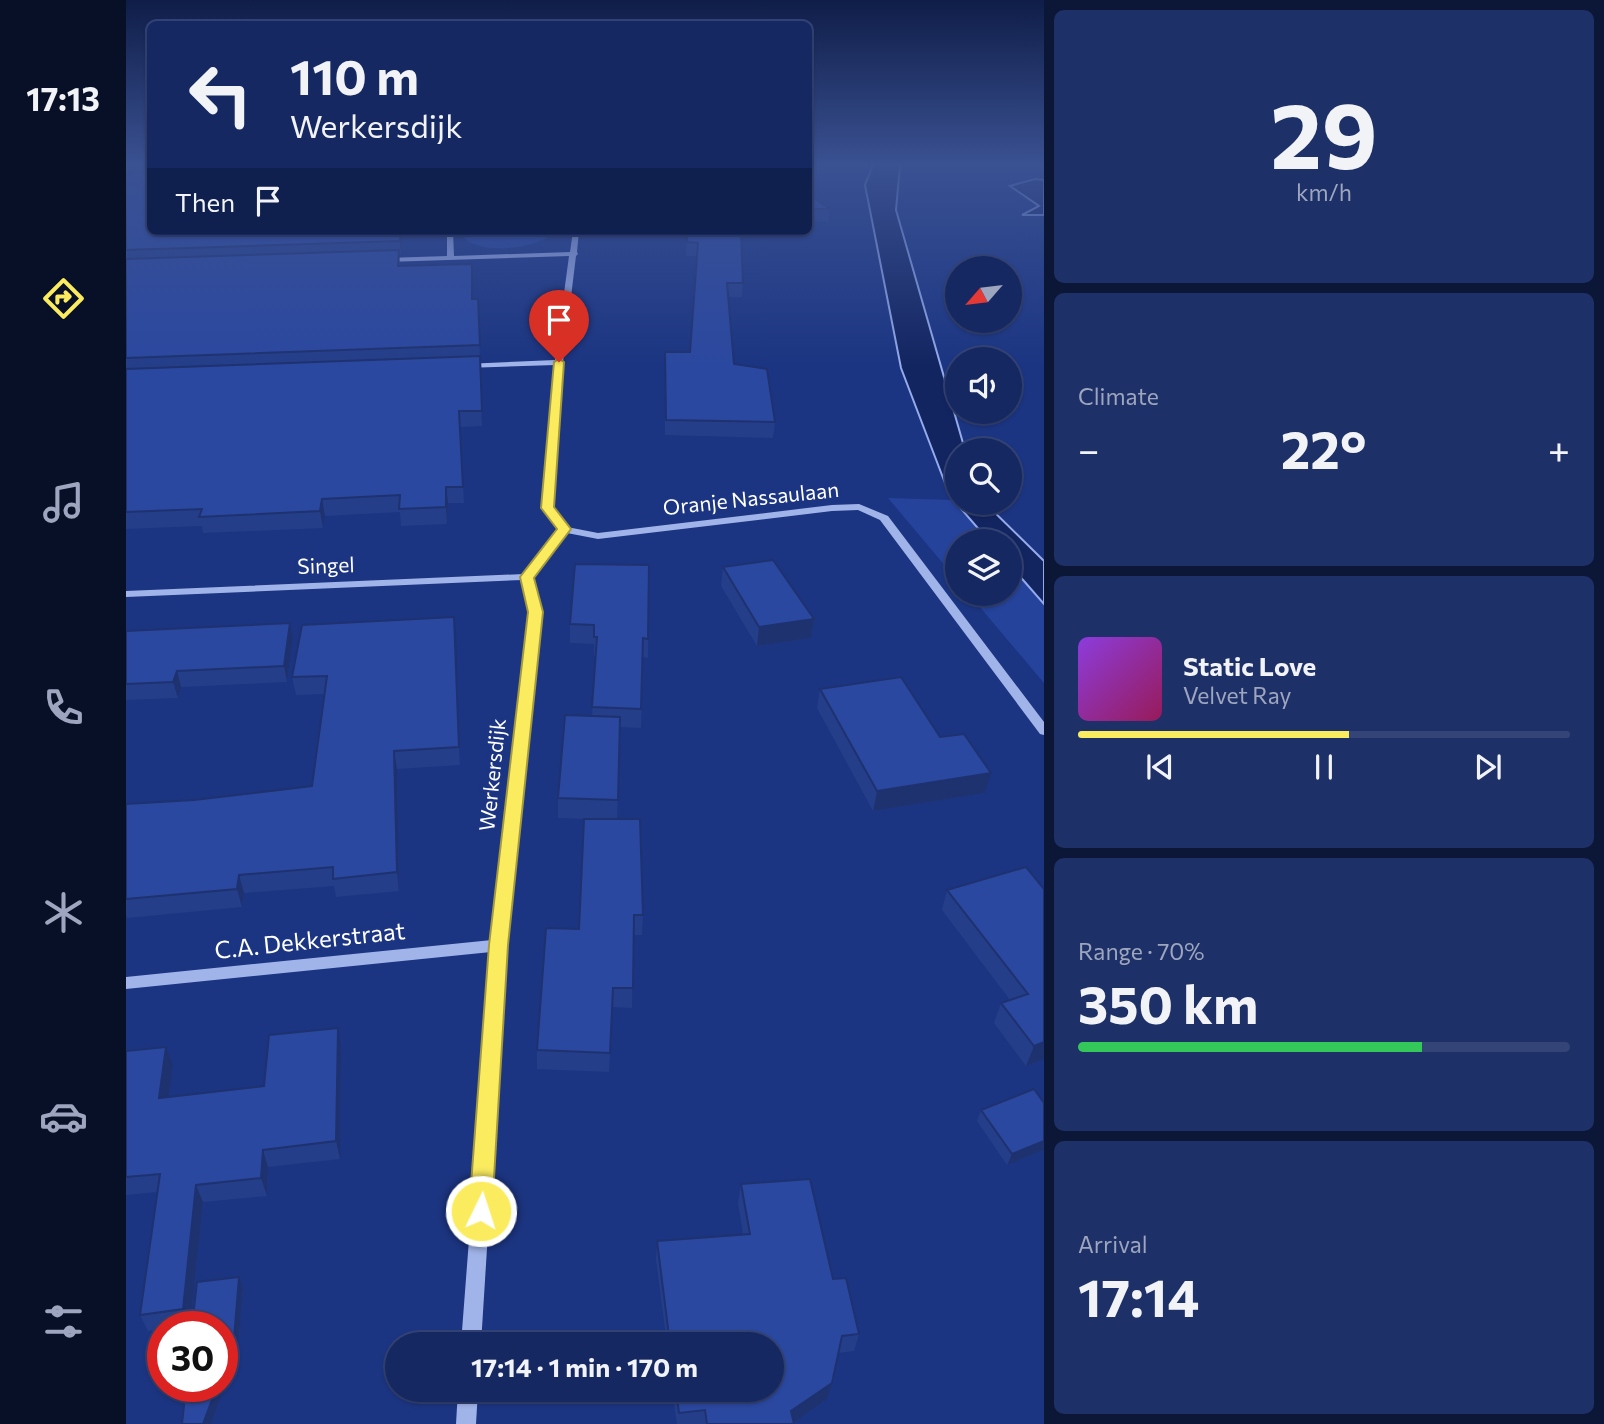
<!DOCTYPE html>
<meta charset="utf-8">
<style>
:root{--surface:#152862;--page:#1e3068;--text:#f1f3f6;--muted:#9da6be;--line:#344477;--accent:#fbec5f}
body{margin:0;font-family:Commissioner,sans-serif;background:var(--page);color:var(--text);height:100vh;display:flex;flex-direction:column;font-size:26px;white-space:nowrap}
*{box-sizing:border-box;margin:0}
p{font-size:23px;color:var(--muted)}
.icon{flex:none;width:38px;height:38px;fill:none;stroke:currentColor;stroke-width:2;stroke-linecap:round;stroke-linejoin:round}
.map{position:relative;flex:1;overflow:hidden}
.details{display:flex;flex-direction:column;gap:10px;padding:10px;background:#0c1636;width:560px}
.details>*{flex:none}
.top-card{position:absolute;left:21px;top:21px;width:665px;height:214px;border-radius:10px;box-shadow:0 2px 5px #0004,0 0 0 2px var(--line);background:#152862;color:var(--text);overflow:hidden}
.needle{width:46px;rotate:242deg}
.tools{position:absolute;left:819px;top:256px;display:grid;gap:14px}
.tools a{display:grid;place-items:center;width:77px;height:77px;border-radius:50%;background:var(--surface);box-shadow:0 2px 5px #0004,0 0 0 2px var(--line);font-size:35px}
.speed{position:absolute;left:21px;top:1311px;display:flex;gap:14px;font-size:35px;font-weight:700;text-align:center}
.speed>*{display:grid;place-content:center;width:91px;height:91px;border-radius:50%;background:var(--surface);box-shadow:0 2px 5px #0004,0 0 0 2px var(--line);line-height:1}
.speed .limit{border:10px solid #d22;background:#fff;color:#111}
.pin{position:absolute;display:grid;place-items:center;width:60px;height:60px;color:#fff;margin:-72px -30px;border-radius:50% 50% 50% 0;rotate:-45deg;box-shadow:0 0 7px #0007}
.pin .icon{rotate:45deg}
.me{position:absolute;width:77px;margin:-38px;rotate:4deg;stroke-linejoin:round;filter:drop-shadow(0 0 5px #0008)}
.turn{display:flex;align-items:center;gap:24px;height:147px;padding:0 28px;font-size:32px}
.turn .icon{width:91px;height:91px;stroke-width:2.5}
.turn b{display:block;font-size:49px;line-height:60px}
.then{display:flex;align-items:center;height:66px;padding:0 28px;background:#0003;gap:14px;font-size:26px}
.big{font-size:52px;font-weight:700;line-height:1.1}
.details .card{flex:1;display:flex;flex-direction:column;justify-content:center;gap:10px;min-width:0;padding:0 24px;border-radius:10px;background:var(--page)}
.details .dial{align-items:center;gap:0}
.dial b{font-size:91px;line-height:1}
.song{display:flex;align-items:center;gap:21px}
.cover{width:84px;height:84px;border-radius:10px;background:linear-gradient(135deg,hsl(270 70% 55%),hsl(330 70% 35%))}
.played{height:7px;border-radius:4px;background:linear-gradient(90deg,var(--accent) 55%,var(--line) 55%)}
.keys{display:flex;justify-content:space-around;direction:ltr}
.heat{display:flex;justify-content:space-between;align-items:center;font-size:38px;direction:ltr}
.charge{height:10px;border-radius:5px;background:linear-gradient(90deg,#34c759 70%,var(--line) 0)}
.trip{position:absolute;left:259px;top:1332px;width:399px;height:70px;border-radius:35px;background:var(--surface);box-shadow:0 2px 5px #0004,0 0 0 2px var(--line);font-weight:700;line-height:70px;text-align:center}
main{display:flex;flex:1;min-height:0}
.tabs{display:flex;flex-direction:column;width:126px;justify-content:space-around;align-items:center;background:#081027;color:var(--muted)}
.tabs .icon{width:49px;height:49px}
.tabs .active{color:var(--accent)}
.tabs b{font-size:32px;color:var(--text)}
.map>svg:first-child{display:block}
.green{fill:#25439b}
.water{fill:#132561;stroke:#94acec;stroke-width:2}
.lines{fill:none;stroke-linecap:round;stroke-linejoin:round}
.minor{fill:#a1b4ea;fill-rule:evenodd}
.wall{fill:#253e8a}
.shaded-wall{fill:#1e3270}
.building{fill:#2b48a0;stroke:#1e3270;stroke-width:2}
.route{fill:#fbec5f;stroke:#a3993e;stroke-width:2}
.labels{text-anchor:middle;stroke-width:7;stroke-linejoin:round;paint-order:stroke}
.street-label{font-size:21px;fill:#fff;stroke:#1c3582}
.near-street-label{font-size:24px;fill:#fff;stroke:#1c3582}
</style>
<main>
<nav class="tabs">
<b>17:13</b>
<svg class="icon active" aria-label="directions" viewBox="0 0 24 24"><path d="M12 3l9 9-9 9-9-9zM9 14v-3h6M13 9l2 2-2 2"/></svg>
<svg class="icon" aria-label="music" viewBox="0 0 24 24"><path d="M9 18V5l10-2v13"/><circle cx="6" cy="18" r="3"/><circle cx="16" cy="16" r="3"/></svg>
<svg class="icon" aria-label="phone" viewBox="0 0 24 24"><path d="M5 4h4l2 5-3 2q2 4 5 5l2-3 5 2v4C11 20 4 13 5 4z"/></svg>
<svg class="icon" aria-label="climate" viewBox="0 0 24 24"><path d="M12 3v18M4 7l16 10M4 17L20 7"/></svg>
<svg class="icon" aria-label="car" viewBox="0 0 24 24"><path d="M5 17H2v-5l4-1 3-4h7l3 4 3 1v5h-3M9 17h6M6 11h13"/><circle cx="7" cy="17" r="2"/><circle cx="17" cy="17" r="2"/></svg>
<svg class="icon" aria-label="filters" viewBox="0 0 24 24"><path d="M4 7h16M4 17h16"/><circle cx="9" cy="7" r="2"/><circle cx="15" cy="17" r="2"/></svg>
</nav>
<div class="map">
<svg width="918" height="1424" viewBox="0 0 918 1424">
<rect width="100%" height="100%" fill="#1c3582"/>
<path class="green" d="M333,231H430C412,250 346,258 333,231Z
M762,498L827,500L863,541H831V580Z
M884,565L918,604V683L842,593H884Z"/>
<path class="water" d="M747,165H774L770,210L839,450H831V502H858L918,561V604L884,565V541H863L824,496L775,368L739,185Z
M909,179L918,180V215H896L913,206L884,186Z"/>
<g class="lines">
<path class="minor" d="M321,231H327L328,256L444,252L447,231H453L451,252L452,254L450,256L437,362L426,508L441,527L472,533L706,505L733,504L762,516L918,722V735L914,734L754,520L732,510L706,511L472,539L441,533L406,577L415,612L380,945L355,1344H335L365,952L0,989V977L366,940L403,612L396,580L0,597V591L398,574L433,529L416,508L429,365L339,368L335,366L339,364L429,360L443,256L260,262L256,260L260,258L321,256Z
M332,1390H352L350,1424H330Z"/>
</g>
<path class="wall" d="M0,165H24V231H277L275,255H273L274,266L347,299H352L356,426L334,427L338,503H322L321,524L275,526L274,512L199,516L197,528L77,533L76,526L0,529Z
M682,194L704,209L702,222L682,221Z
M561,231L617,283L616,297H602L608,364L649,422L647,438L539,435V352H564L571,256H560Z
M449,564L522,639V658L517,657L515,728L494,727L491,819L517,915L516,935H507L506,1008L486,1007L483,1072L411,1069V1050L453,929L458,819L432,818V798L466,716L470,656H468V644L444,643V624Z
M597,567L688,619L685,638L631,646L595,586Z
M328,617L334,765L271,769L273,891L210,897L208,886L118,893L116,907L1,918L0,915V804L68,800L186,786L199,694L170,695L166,677Z
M164,623L167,639L161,682L55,687L52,698L0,700V631Z
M694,689L859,793L747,811L691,708Z
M918,889V1059L900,1066L868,1023L875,1003L884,1000L816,910L821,890Z
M215,1046L214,1159L142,1167L141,1196L77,1202L64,1326H37V1329L22,1331L14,1315L31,1192L0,1195V1051L47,1065L42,1097L138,1086Z
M918,1103V1150L881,1165L851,1121L855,1110Z
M615,1184L707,1279L733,1334L728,1351L713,1353L701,1399L668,1423V1424H551L546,1390H646V1344H541L530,1259L531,1241L617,1234L612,1203Z
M113,1277L117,1287L110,1372H104L85,1424Z"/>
<path class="shaded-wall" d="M21,165L24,176L0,178V166Z
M275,231H277L275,255L274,241Z
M320,487L322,503L321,524L320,507Z
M196,499L199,516L197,528L194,511Z
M328,617L330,634L334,765L333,747Z
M688,619L685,638L631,646L633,627Z
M164,623L167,639L161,682L158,666Z
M51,671L55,687L52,698L47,682Z
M268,751L271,769L273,891L271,872Z
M865,773L859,793L747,811L751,791Z
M113,875L118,893L116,907L111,889Z
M212,1028L215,1046L214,1159L210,1141Z
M918,1042V1059L900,1066L908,1046Z
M40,1047L47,1065L40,1116L33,1098Z
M918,1141V1150L881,1165L886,1154Z
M137,1150L142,1167L141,1196L135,1178Z
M70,1185L77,1202L64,1326L57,1309Z
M113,1277L117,1287L110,1372L106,1363Z
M100,1363L104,1372L85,1424H77L91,1386H96V1373Z
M706,1383L701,1399L666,1424L665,1411Z"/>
<path class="building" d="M22,165H24V231H275L274,241L0,250V174L24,171Z
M682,194L704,209H682Z
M561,231H615L617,283H601L608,364L641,369L649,422L540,420L539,352H564L572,243L561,242Z
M273,250L272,266L346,264V299H352L354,345L0,358V259Z
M354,356L356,411H333L337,487H320V507L273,509L274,495L196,499L194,511L73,517L76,509L0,512V369Z
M647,560L688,619L633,627L597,567Z
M449,564L523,565L522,639L517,638L515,709L466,707L471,637H468V625L444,624Z
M328,617L333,747L268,751L271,872L207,879V867L113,875L111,889L0,899V804L68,800L186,786L201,676L166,677L176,625Z
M164,623L158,666L51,671L47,682L0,684V631Z
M775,677L814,737L838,734L865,773L751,791L694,689Z
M439,715L494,717L492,800L432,798Z
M458,819H514L517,915H508L507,988H487L484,1053L411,1050L420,928L453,929Z
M900,867L918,889V1042L908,1046L875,1003L902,994L821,890Z
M212,1028L210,1141L137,1150L135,1178L70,1185L57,1309L14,1315L34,1174L0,1177V1051L40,1047L33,1098L138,1086L143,1035Z
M908,1089L918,1103V1141L886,1154L855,1110Z
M684,1179L707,1279L720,1278L733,1334L716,1336L706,1383L665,1411L668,1424H581L579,1410L553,1413L550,1390H646V1344H544L531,1241L624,1234L615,1184Z
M113,1277L106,1363H100L96,1373V1326H66L71,1282Z
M60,1386H91L77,1424H56Z"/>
<linearGradient id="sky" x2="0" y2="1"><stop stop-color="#0f1d48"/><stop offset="0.45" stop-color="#3a5192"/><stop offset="1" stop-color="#3a5192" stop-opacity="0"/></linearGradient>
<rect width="918" height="365" fill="url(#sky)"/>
<path class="route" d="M433,359L438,362L428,507L445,529L408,578L417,612L382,945L366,1211L363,1219L355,1222L346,1219L343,1211L363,945L402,612L394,577L431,529L415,508L428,362Z"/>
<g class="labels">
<g class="street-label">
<text transform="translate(625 499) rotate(-6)" y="7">Oranje Nassaulaan</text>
<text transform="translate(200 566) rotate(-2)" y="7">Singel</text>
<text transform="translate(367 775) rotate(-84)" y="7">Werkersdijk</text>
</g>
<g class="near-street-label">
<text transform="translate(184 941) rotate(-6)" y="8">C.A. Dekkerstraat</text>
</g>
</g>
</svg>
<div class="tools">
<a><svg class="needle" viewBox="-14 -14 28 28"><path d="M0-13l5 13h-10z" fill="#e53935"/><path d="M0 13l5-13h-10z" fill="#9da6be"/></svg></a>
<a><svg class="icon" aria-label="sound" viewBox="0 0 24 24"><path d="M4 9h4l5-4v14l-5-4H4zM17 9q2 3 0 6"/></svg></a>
<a><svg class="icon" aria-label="search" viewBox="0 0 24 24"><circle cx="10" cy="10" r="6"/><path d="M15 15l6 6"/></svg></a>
<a><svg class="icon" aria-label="layers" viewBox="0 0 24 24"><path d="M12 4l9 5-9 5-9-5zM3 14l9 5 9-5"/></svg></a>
</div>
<div class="speed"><div class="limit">30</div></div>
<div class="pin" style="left:433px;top:362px;background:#d93025"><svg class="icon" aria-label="arrive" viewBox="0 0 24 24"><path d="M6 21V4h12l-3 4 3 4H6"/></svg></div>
<svg class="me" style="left:355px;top:1211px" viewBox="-20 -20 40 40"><circle r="17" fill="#fbec5f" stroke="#fff" stroke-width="3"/><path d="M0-11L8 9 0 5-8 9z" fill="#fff"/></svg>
<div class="trip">17:14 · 1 min · 170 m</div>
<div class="top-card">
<div class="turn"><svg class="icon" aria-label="left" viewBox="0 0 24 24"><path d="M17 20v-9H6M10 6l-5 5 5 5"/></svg><div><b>110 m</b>Werkersdijk</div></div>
<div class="then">Then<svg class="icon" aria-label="arrive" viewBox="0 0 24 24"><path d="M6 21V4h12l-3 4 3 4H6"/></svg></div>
</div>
</div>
<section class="details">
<div class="card dial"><b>29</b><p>km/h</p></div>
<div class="card"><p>Climate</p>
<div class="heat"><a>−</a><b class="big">22°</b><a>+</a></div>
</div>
<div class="card">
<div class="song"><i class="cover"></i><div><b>Static Love</b><p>Velvet Ray</p></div></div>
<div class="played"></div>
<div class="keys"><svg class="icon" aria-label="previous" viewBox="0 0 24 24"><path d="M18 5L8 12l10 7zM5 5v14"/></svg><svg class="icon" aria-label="pause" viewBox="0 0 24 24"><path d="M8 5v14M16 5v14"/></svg><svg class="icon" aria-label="next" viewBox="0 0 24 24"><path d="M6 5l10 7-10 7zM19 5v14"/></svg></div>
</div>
<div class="card"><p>Range · 70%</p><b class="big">350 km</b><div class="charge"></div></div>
<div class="card"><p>Arrival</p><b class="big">17:14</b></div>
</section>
</main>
